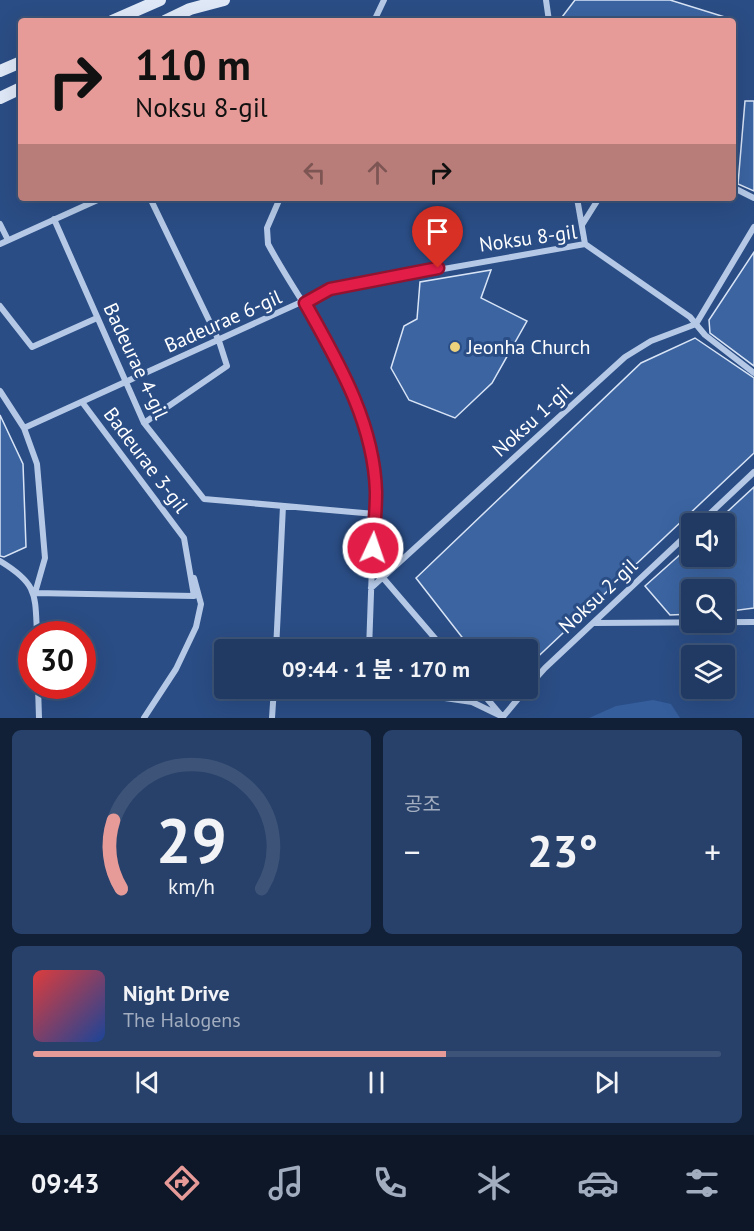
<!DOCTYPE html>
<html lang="ko">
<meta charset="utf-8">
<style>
:root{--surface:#203a64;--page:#28416a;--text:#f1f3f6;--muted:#a2adbf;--line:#3d5478;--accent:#e69b98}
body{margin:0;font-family:"PT Sans","Noto Sans KR",sans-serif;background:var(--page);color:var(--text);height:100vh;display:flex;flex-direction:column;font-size:22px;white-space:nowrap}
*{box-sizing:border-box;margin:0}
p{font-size:20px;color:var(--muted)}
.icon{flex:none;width:33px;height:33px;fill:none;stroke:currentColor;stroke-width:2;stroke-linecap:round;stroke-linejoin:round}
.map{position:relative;height:718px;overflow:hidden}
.details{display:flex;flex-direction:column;gap:12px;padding:12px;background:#122037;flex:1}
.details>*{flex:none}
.banner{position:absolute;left:18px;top:18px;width:718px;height:183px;border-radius:6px;box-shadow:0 6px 24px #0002,0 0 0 2px var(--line);background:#e69b98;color:#111;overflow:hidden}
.controls{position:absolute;left:681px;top:513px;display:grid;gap:12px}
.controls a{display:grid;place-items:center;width:54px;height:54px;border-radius:6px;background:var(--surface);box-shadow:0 6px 24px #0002,0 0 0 2px var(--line);font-size:30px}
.speed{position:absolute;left:18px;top:621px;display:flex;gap:12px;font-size:30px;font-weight:700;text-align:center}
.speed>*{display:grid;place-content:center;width:78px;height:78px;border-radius:50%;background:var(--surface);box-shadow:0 6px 24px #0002,0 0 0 2px var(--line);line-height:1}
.speed .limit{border:9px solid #d22;background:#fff;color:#111}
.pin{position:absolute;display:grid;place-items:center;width:51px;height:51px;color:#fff;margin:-62px -26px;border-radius:50% 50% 50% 0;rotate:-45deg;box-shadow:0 0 6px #0007}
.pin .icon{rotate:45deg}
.me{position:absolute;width:66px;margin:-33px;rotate:3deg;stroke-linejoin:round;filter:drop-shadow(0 0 4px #0008)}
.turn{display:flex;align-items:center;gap:21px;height:126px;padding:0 18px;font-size:27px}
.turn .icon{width:78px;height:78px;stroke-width:2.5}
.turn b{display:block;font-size:42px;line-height:51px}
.lanes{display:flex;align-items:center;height:57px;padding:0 18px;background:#0003;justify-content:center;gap:30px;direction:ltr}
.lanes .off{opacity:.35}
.big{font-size:45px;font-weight:700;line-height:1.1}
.details .card{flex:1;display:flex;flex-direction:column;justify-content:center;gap:9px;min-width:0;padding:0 21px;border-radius:9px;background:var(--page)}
.details .dial{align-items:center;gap:0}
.dial svg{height:156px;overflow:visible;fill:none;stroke:var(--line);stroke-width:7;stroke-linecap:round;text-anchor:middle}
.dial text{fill:var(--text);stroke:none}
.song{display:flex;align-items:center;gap:18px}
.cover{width:72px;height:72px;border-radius:9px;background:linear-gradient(135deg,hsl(0 70% 55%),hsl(220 70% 35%))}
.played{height:6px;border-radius:3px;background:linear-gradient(90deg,var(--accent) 60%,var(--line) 60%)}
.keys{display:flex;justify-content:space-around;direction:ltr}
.heat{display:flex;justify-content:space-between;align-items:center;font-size:33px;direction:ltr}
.details .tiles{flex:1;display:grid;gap:12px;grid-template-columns:1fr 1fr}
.card:last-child{grid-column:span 2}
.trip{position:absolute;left:214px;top:639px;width:324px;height:60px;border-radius:6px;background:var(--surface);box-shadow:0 6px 24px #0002,0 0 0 2px var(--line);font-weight:700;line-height:60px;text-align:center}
.menu{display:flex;height:96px;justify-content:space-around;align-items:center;background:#0d1728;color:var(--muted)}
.menu .icon{width:42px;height:42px}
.menu .active{color:var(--accent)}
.menu b{font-size:27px;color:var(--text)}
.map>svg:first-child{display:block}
.green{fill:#355e9c}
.building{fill:#3b64a1;stroke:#d8e4f6;stroke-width:1.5}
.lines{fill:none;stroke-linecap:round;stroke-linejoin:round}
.street{stroke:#b5c9e7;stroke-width:6}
.secondary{stroke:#dee8f7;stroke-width:12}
.route-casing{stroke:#92132f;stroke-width:15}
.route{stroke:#e11d48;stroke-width:10}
.poi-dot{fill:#edd27d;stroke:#2a4d85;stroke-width:2}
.labels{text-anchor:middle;stroke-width:6;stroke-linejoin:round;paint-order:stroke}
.street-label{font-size:20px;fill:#fff;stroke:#2a4d85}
.poi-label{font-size:20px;fill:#fff;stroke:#2a4d85;text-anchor:start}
</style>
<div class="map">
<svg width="754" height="718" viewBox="0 0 754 718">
<rect width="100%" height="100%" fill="#2a4d85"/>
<path class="green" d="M653,700L671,704L680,718H589L616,706Z"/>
<path class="building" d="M575,0H670L728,18L727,21H559Z
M745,101H754V191L738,184Z
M754,252V366L710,333L709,320Z
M491,270L481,298L527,321L492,383L455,418L409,400L391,368L404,326L417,319L420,282Z
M695,338L754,378V453L528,666V650H472L416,578L641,363Z
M0,415L23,464L26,547L4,557L0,556Z
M754,487V608L724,612V590H692V614L670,615L645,586L692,544V556H724V524H714Z"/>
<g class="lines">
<path class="street" d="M546,0L549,21
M374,21L384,0
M734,188L754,198
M280,198L267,228L268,244C300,304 346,358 365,425C378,471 374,518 372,565L445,650
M577,198L585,244
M54,219L144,423L204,499L375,514
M0,224L8,240
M582,225L599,198
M0,244L102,198
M0,306L32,347L97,318
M0,391L24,428L37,464L45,558L35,593L194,596L184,538L82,402
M144,423L227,366L219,341L150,198
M24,428L330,289L585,244L690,317L705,335L754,373
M699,524L754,472
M0,561C38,584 35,594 37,634
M371,588L625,357L651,341L696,324L754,227
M593,623L754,622
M276,650L283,506
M369,650L372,565
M38,686L39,718
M528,687L545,668L692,530
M377,688L472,702L503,717
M478,688L500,714
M144,718L176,669L196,627L201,604L194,578
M272,718L274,688
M502,718L527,688"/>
<path class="secondary" d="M112,21L160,0
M165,21L190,9L224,0
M0,71L21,62
M0,98L21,88"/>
</g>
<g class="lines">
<defs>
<path id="route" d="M373,548C374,530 376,511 376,492C374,422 338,362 305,303L330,289L438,268"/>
</defs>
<use href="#route" class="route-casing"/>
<use href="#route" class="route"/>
</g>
<circle class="poi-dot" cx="455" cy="347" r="6"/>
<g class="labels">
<g class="street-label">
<text transform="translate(528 238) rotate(-8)" y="7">Noksu 8-gil</text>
<text transform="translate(223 321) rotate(-24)" y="7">Badeurae 6-gil</text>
<text transform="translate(136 361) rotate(65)" y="7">Badeurae 4-gil</text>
<text transform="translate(532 420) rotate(-42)" y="7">Noksu 1-gil</text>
<text transform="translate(146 460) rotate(53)" y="7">Badeurae 3-gil</text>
<text transform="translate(598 596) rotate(-43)" y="7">Noksu 2-gil</text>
</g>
<g class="poi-label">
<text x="467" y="354">Jeonha Church</text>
</g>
</g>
</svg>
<div class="controls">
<a><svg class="icon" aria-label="sound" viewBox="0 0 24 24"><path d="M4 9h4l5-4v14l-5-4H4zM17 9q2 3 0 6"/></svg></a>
<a><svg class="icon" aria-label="search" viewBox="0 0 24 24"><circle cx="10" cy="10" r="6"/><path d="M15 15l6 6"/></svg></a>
<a><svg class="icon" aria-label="layers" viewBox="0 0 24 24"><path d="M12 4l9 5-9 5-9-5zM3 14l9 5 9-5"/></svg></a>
</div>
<div class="speed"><div class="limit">30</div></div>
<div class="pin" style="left:438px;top:268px;background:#d93025"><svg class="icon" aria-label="arrive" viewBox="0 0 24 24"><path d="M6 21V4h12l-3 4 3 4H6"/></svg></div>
<svg class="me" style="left:373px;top:548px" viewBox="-20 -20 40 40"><circle r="17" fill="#e11d48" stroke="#fff" stroke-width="3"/><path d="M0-11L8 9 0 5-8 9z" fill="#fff"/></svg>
<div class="trip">09:44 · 1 분 · 170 m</div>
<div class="banner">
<div class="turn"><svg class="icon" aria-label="right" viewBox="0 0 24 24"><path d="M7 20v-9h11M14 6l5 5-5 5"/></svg><div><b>110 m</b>Noksu 8-gil</div></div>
<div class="lanes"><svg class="icon off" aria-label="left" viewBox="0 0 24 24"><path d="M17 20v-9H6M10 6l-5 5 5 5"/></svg><svg class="icon off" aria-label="ahead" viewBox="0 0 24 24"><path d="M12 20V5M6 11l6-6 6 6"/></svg><svg class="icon" aria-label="right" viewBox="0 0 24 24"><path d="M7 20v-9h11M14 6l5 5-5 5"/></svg></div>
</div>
</div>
<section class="details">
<div class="tiles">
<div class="card dial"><svg viewBox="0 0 100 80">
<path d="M14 69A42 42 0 1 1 86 69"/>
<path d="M14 69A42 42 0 0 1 10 34" stroke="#e69b98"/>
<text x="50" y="56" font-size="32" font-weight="700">29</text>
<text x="50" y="72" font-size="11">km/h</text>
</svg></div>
<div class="card"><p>공조</p>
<div class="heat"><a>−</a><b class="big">23°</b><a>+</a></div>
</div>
<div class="card">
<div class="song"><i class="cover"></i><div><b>Night Drive</b><p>The Halogens</p></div></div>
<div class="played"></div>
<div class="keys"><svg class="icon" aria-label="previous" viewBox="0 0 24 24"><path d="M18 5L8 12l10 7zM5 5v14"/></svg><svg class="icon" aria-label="pause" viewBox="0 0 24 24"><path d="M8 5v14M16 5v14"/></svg><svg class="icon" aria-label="next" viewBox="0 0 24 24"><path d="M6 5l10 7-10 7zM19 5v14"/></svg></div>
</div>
</div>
</section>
<nav class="menu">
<b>09:43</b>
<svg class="icon active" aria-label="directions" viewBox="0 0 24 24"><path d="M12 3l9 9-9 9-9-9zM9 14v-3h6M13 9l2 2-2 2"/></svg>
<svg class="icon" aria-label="music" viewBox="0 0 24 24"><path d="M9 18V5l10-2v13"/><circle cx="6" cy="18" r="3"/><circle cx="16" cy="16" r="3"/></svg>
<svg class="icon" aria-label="phone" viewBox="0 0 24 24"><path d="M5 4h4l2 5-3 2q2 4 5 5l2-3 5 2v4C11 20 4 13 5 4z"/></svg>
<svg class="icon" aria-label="climate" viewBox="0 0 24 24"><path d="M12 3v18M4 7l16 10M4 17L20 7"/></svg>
<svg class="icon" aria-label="car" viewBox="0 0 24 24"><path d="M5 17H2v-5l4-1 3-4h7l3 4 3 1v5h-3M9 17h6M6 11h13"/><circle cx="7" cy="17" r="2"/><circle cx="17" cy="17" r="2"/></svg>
<svg class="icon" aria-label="filters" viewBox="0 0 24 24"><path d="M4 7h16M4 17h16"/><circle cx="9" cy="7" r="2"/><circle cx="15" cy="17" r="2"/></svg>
</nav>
